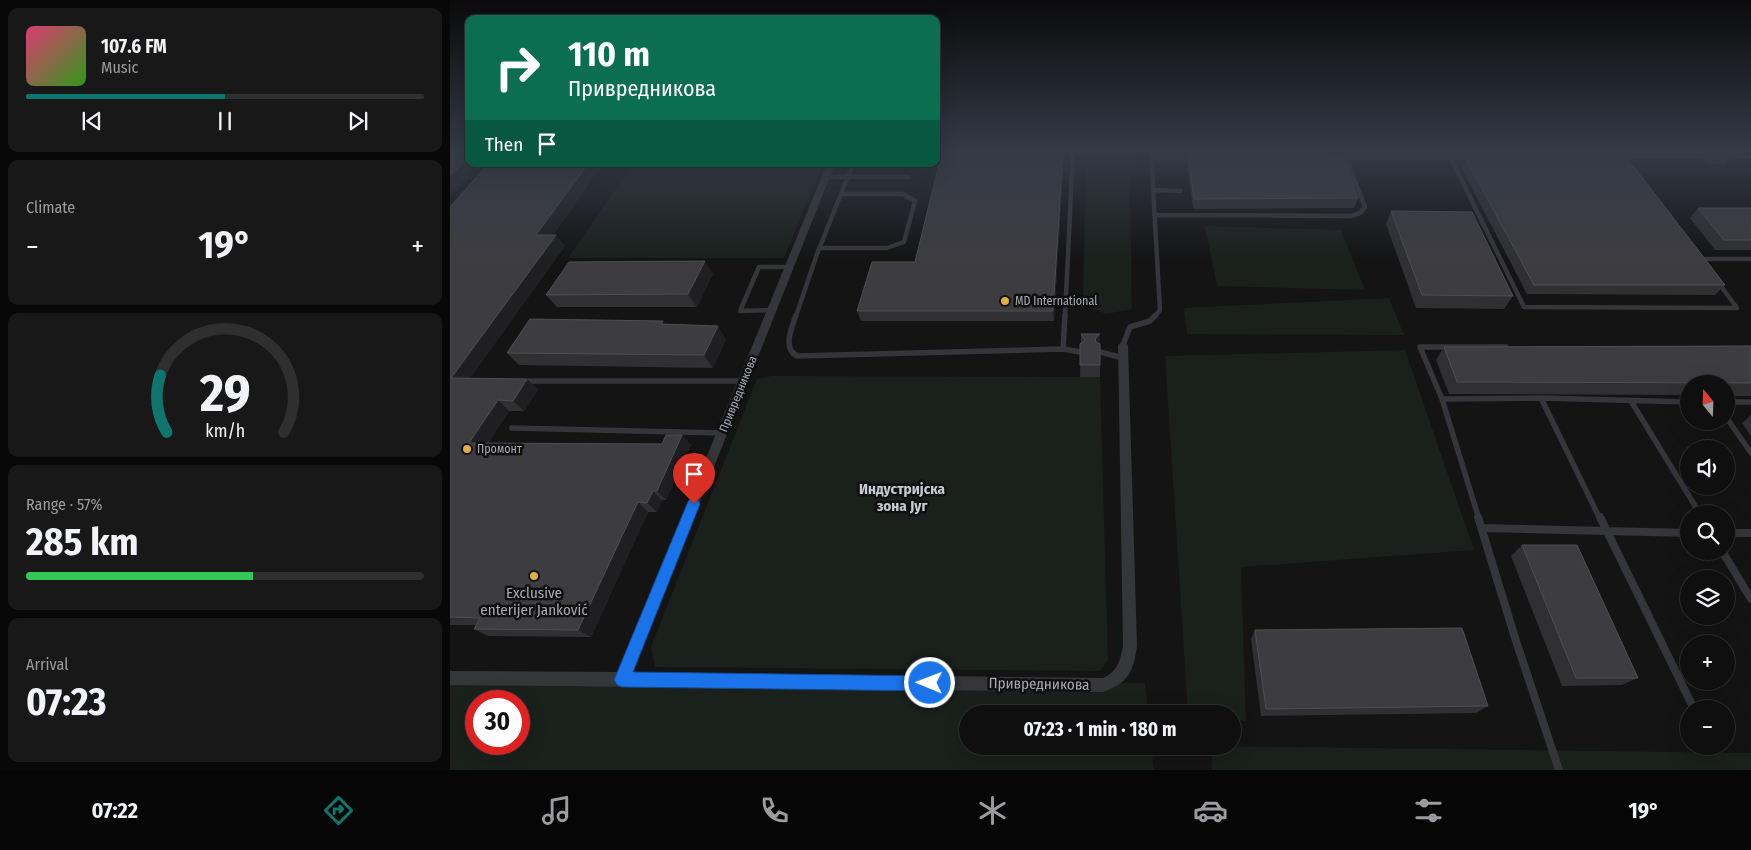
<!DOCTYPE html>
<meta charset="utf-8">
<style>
:root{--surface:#0f0f10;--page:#181819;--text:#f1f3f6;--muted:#9b9c9f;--line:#2f2f30;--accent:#0f766e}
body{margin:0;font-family:"Fira Sans Condensed",sans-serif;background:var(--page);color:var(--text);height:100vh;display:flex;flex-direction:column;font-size:19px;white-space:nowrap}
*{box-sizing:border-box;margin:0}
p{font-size:16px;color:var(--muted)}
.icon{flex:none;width:28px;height:28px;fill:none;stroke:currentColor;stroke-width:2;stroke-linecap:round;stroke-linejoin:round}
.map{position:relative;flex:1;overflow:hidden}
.drawer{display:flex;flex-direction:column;gap:8px;padding:8px;background:#080809;width:450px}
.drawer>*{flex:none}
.hud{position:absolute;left:15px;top:15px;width:475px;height:152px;border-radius:10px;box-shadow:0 5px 20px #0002,0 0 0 1px var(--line);background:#0b6e4f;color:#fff;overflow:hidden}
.needle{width:32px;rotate:341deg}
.buttons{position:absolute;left:1230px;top:375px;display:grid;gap:10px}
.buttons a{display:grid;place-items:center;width:55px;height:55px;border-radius:50%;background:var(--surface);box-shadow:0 5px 20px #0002,0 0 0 1px var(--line);font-size:25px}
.speed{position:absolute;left:15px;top:690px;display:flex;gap:10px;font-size:25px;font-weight:700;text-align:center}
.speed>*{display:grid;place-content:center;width:65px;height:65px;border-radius:50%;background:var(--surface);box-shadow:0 5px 20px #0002,0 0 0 1px var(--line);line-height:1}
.speed .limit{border:8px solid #d22;background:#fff;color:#111}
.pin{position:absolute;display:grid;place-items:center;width:42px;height:42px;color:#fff;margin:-51px -21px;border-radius:50% 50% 50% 0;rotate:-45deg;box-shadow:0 0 5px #0007}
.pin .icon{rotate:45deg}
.me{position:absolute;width:55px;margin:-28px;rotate:271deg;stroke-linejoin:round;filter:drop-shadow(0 0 4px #0008)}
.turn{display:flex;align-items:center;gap:18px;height:105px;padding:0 20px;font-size:22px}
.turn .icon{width:65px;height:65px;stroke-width:2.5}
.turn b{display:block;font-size:35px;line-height:42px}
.then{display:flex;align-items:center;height:48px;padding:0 20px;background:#0003;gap:10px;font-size:19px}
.big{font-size:38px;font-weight:700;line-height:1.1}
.drawer .tile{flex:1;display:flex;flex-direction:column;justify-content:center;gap:8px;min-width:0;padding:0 18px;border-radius:10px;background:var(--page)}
.drawer .dial{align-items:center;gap:0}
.dial svg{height:130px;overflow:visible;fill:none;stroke:var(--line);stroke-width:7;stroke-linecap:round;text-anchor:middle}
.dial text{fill:var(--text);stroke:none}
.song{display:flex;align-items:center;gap:15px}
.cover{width:60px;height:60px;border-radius:8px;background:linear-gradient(135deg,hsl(340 70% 55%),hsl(110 70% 35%))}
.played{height:5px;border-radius:2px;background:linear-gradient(90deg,var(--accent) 50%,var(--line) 50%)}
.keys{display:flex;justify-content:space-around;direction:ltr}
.heat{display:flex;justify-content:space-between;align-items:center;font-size:28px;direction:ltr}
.charge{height:8px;border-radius:4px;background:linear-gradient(90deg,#34c759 57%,var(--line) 0)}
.trip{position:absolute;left:509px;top:705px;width:282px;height:50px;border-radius:25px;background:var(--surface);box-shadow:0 5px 20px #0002,0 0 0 1px var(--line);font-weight:700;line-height:50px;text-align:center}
.dock{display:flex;height:80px;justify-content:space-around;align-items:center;background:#060606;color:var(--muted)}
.dock .icon{width:35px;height:35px}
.dock .on{color:var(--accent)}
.dock b{font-size:22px;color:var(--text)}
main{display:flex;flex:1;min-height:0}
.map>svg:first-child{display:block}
.green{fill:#1a201b;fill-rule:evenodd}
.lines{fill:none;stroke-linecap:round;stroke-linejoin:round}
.service-far2{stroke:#35363a;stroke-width:4.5}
.service-far1{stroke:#35363a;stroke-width:5.5}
.service{stroke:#35363a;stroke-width:8}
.minor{fill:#35363a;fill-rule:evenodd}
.wall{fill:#303033}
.shaded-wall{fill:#1f1f21}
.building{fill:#3d3d41;stroke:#4d4f53}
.route{fill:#1a73e8;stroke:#114b97}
.poi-dot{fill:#dfaf43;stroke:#0f0f10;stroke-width:2}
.labels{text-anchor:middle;stroke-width:5;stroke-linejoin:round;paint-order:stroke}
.poi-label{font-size:12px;fill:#a7abb4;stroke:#0f0f10;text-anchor:start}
.street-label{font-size:12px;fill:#a7abb4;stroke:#0f0f10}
.quarter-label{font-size:15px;font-weight:bold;fill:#c7cad1;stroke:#0f0f10}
.near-poi-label{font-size:15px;fill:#a7abb4;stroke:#0f0f10}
.near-street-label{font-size:15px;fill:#a7abb4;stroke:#0f0f10}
</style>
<main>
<section class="drawer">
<div class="tile">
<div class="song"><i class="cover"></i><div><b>107.6 FM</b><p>Music</p></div></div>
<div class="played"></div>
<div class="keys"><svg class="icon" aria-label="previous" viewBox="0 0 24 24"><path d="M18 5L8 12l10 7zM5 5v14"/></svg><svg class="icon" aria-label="pause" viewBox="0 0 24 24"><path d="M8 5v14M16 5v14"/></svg><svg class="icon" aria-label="next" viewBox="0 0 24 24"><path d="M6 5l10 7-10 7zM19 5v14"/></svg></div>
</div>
<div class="tile"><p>Climate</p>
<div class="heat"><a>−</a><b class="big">19°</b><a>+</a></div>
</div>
<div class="tile dial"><svg viewBox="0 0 100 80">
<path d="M14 69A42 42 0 1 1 86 69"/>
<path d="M14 69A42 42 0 0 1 10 34" stroke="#0f766e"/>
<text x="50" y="56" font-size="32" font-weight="700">29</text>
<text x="50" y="72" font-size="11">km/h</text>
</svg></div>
<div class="tile"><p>Range · 57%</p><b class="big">285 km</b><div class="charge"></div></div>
<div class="tile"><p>Arrival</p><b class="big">07:23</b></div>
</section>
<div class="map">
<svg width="1301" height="770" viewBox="0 0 1301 770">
<rect width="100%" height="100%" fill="#141415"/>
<path class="green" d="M636,152H679L682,309L656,314L633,304Z
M183,164H373L334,258H118Z
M755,226L891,230L915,290L767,286Z
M939,298L954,335L737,334L734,308Z
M955,350L1024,550L791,567L796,721L783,720L782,714H738L715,356Z
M321,376L650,377L658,661L649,671L205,667L201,647L307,379Z
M695,683L698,714H518V746H701L704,770H0V684ZM26,701H69V744H26Z
M762,746L1301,753V770H762Z"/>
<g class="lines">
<path class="service-far2" d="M701,152L710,310L705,316
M998,152L1074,307L1287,308L1268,282
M1170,152L1179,165
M1156,157H1251
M1273,157H1301
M702,158H744
M868,158L1064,157
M376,177H459
M705,190L731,191
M706,215L901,216L910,213L915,207L896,158
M369,248H437L454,242L465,201L453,194H391
M1250,259H1301
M322,310L290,311L309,267H340
M346,316L367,254L403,164
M615,316L623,152"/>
<path class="service-far1" d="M346,315C342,327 332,348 347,356L613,349L615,315
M673,345L680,327L700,321L706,315
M613,349L631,352
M650,352L673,358
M79,381H293
M1091,398L1150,519
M992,399L970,347H1056
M1181,401L1250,514
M1276,402H1301
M1276,417L1301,453
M62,428L272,433
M1029,519L992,399L1091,398L1239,402"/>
<path class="service" d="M1028,517L1066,641L1109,770
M1150,517L1244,709
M1032,528L1239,533
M1276,533H1301
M1272,551L1301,599"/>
<path class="minor" d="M377,164H385L182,672L653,678C668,671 670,661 673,646L668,345L673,341L678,345L687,646C683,673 679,682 653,692L0,685V671L168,672Z"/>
</g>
<path class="wall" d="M486,152H614L604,321H411L407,311L465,262L489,166H460V164H486Z
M735,152H874L876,158L908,198L904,208L743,209L737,162L738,154H736Z
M1050,152H1159L1275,285L1265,295L1077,294L1012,169L1016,159H1056L1059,153H1050Z
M1248,152H1284L1275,164H1258L1254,160V155Z
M38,164H148L150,168L103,235L115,246L20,378L77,379L88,390L74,411H59L38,443L212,444L232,435L241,445L216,500H212L207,512H198L141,637L38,636L24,629L26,625H0V207Z
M1248,208H1301V250H1265L1240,218Z
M941,211L1063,296L1054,309L966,308L936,224Z
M263,274L247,307H107L96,295Z
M215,325L276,339L263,368L69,365L57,353Z
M631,334H650V377H630Z
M1301,346V396H1276V384H1239V395L999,394L986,360L994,347Z
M1301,415V436L1292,423Z
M1072,545L1188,678L1172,685L1112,686L1061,556Z
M805,630L1038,706L1026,713L811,716L801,639Z"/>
<path class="shaded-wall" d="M613,152H614L604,321L603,311Z
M19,157V164H31L0,197V176Z
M138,164H148L150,168L95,246L86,235Z
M106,235L115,246L13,388L1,378Z
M255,261L263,274L247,307L238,294Z
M268,326L276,339L263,368L254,355Z
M650,334V377V347L645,351V339Z
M77,379L88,390L74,411L63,401Z
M48,400L59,411L31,453L19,443Z
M232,435L241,445L216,500L207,491Z
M203,491L212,500L207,512L197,503Z
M188,502L198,512L141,637L128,630Z"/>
<path class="building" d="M0,152H19V157L0,176Z
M486,152H613L603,311H407L422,262H465L491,156H486Z
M738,152H874L876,158H893L908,198L744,199Z
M1061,152H1159L1164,159H1178L1275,285H1084L1016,159H1065Z
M38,164H138L86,235H106L1,378L77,379L63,401L48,400L19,443L212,444L216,435H232L207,491H203L197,503L188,502L128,630L24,629L30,618L0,617V207Z
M1248,208H1301V240H1274Z
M941,211L1022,212L1063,296L972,295Z
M255,261L238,294L96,295L119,262Z
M80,319L213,321L211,324L268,326L254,355L57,353Z
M631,334H650L645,339L646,342L650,344V365H630V344L635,340Z
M1301,346V383L1007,382L994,347Z
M1072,545H1127L1188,678H1126Z
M1012,628L1038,706L816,709L805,630Z"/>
<linearGradient id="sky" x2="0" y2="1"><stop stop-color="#0b0b0c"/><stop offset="0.58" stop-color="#343a46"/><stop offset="1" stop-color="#343a46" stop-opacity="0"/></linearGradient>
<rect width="1301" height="260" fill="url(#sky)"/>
<path class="route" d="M244,498L248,500L250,504L183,672L480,676L485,678L488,683L485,688L480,691L172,687L167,685L164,680L237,504L239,500Z"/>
<g class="poi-dot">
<circle cx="555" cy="301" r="5"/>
<circle cx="17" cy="449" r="5"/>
<circle cx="84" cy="576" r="5"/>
</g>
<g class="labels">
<g class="poi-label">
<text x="565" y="305">MD International</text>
<text x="27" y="453">Промонт</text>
</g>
<g class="street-label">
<text transform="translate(288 394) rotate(-68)" y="4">Привредникова</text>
</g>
<g class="quarter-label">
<text x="452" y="494">Индустријска<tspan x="452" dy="17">зона Југ</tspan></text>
</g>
<g class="near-poi-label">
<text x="84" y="598">Exclusive<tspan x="84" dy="17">enterijer Janković</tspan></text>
</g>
<g class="near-street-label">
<text transform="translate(589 684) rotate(1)" y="5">Привредникова</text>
</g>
</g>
</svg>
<div class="buttons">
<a><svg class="needle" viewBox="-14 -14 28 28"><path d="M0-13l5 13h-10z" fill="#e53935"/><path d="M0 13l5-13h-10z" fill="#9b9c9f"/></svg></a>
<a><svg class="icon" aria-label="sound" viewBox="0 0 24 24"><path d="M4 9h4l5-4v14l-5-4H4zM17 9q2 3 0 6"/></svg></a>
<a><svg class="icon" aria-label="search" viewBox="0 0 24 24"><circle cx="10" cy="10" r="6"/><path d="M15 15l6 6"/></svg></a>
<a><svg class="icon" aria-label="layers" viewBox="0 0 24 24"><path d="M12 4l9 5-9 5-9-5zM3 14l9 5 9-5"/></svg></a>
<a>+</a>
<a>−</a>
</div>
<div class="speed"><div class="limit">30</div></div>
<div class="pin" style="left:244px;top:504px;background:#d93025"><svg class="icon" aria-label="arrive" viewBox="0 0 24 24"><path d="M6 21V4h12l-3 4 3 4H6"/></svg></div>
<svg class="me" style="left:480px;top:683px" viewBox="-20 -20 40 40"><circle r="17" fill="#1a73e8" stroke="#fff" stroke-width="3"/><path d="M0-11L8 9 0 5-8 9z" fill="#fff"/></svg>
<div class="trip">07:23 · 1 min · 180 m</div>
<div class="hud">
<div class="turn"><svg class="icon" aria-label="right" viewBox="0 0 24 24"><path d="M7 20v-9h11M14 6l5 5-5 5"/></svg><div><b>110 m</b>Привредникова</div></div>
<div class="then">Then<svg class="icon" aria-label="arrive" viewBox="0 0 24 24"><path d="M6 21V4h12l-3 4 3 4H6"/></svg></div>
</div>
</div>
</main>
<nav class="dock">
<b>07:22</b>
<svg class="icon on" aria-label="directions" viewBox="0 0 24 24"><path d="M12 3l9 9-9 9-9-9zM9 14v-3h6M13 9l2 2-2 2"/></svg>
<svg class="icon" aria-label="music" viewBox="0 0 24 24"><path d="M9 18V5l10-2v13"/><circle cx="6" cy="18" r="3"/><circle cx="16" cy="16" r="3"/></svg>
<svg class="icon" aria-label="phone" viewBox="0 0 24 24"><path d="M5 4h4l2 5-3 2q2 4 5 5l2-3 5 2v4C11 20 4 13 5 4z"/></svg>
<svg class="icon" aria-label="climate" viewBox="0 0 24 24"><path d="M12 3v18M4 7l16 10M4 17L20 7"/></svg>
<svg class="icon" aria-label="car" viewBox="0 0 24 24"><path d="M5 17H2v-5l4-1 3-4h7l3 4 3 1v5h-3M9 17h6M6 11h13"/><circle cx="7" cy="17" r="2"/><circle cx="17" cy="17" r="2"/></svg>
<svg class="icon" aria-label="filters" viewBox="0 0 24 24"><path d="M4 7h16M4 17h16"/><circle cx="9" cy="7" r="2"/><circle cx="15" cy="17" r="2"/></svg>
<b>19°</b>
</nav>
